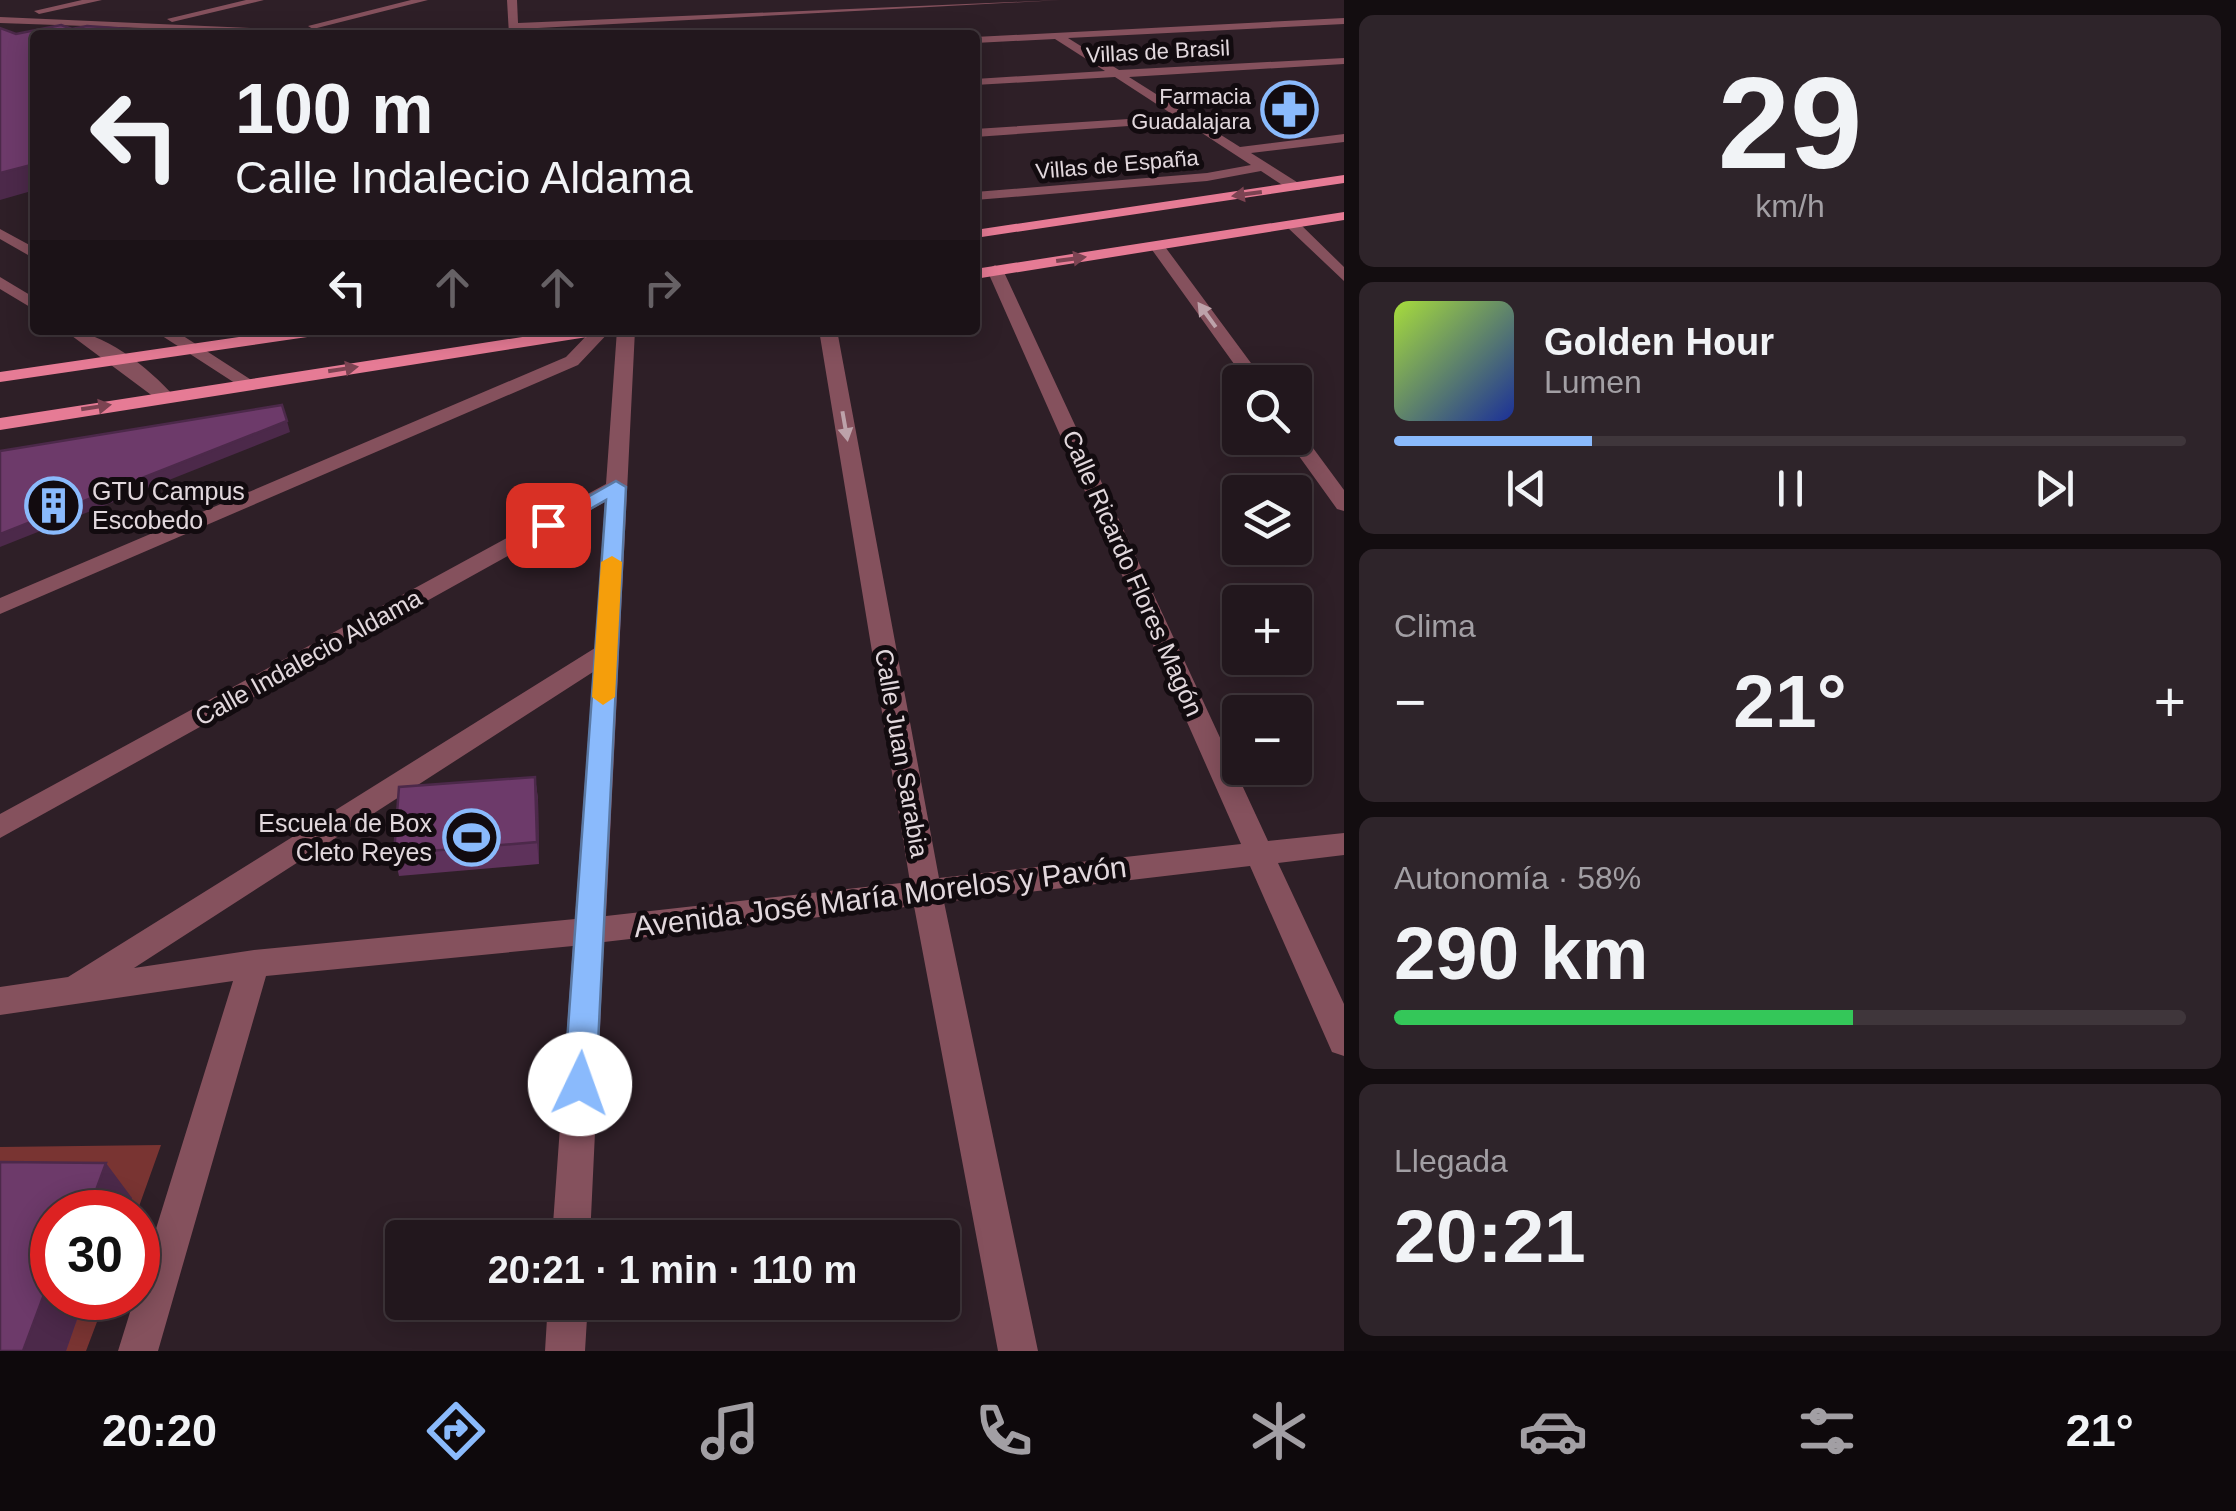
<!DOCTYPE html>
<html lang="es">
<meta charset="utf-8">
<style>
:root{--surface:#22171d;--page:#2e242a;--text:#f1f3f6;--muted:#a29fa4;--line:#3f363b;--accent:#8abafc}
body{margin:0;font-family:Helvetica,sans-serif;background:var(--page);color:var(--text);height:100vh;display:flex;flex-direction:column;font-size:38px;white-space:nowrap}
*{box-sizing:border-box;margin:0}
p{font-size:32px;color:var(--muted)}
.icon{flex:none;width:55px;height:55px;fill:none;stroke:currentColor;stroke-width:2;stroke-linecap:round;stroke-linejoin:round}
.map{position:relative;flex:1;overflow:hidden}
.side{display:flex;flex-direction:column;gap:15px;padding:15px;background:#130d10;width:892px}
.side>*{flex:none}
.banner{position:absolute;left:30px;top:30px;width:950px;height:305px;border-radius:10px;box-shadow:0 5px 25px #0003,0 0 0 2px var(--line);background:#22171d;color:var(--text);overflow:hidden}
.tools{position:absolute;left:1222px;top:365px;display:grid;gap:20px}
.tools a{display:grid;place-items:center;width:90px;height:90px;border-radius:10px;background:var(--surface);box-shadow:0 5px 25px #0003,0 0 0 2px var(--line);font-size:50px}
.speed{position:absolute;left:30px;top:1190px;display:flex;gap:20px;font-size:50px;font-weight:700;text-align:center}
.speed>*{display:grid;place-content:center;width:130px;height:130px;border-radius:50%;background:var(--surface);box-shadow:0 5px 25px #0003,0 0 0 2px var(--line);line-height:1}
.speed .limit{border:15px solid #d22;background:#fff;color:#111}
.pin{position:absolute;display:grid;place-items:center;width:85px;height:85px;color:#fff;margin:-42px;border-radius:20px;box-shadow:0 5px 15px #0006}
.me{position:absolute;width:110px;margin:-55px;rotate:3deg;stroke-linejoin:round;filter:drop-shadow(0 0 8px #0008)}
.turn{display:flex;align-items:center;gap:35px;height:210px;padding:0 40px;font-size:45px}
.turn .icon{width:130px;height:130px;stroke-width:2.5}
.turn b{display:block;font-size:70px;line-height:85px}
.lanes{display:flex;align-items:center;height:95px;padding:0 40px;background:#0003;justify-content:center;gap:50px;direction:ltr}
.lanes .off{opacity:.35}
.big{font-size:75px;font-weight:700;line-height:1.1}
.side .tile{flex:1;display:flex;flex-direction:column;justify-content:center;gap:15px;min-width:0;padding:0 35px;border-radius:15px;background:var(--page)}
.side .dial{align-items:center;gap:0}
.dial b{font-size:130px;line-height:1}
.song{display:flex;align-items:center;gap:30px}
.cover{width:120px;height:120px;border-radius:15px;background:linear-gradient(135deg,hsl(80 70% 55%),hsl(230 70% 35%))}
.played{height:10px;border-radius:5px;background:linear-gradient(90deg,var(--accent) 25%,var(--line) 25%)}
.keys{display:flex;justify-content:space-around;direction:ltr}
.heat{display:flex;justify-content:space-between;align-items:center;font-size:55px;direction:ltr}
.charge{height:15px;border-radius:8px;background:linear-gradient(90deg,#34c759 58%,var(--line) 0)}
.trip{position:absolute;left:385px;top:1220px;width:575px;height:100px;border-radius:10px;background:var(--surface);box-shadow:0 5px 25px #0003,0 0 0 2px var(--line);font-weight:700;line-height:100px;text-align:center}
.tabs{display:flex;height:160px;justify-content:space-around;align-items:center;background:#0e090c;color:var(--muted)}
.tabs .icon{width:70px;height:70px}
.tabs .on{color:var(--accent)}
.tabs b{font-size:45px;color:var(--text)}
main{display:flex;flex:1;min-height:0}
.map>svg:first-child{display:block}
.green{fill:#793432}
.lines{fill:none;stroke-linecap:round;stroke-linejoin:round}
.minor{fill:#85515d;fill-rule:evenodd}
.major{fill:#e67b95;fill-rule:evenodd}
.wall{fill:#5e325b}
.shaded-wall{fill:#4c294a}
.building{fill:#6d3a6a;stroke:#4c294a;stroke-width:2.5}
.oneway{fill:#7c4352}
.oneway2{fill:#bda2aa}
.route{fill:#8abafc;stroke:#5a79a4;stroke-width:2.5}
.slow{fill:#f59e0b}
.labels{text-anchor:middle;stroke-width:10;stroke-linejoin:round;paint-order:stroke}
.far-street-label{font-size:22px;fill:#e2d8dd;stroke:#120b0f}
.far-poi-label{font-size:22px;fill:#e2d8dd;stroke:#120b0f;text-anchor:end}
.poi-label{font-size:25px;fill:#e2d8dd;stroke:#120b0f;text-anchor:start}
.street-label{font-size:25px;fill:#e2d8dd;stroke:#120b0f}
.near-street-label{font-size:30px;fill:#e2d8dd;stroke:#120b0f}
</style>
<main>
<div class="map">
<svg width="1344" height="1351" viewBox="0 0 1344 1351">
<rect width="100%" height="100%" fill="#2e1f27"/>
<path class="green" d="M161,1145L137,1212H52V1298H106L86,1351H0V1147Z"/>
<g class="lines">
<path class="minor" d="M82,0H102L39,14L34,11Z
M246,0H264L172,22L167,19Z
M411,0H428L313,29L308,26Z
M507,0H517L518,23L1061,0L519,29V35H509Z
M0,17L339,32L344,35L0,23Z
M1344,18V24L1068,38L1119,70L1344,58V64L1129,77L1240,147L1344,134V142L1251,153L1300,184V190H1290L1261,171L1207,181L975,200V192L1207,173L1251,165L1185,122L975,137V129L1175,116L1115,77L975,85V79L1105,71L1055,39L975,43V37Z
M1287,221H1297L1344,267V281L1287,227Z
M0,229L35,248V259L0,239Z
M1153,244H1163L1265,382H1247L1150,247Z
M995,265L1003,270L1268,841L1344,833V855L1278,863L1344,1004V1056L1332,1052L1250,866L944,902L1038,1351H998L914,906L604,942L590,1238H552L573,946L266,976L158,1351H118L233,981L0,1015V987L68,977L595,648L605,502L0,838V814L606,484L617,330H635L606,916L910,882L819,330H837L939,878L1241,844L987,270ZM593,672L575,919L254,950L134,968Z
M0,277L35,298V310L0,289Z
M64,330C102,330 149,368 174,396L172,400H158Z
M153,330H174L256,383L247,388L241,387Z
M592,330H611L578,365L0,614V598L566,357Z
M1295,431L1302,433L1344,490V511L1337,509L1286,438H1295Z
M548,1302H588L585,1351H545Z"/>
<path class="major" d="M1344,175V183L975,238V230Z
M1344,212V220L975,279V269Z
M286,330H330L321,335L0,382V372Z
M567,330H609L600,335L0,430V418Z"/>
</g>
<path class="wall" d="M535,777L538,799L539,864L399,876L394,854Z
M0,1162L132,1198L127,1212H52V1298H98L95,1305H82L66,1351H0Z"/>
<path class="shaded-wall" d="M35,164V190L0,200V173Z
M287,421L290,432L0,547V534Z
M535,777L538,799L539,864L537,842Z
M106,1163L132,1198L127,1212H88Z
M52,1273V1298H75L82,1305L66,1351H23Z
M88,1298H98L95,1305Z"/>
<path class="building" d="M61,25L72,29L87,26L143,30L158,35H35V164L0,173V28L16,34Z
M191,31L279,35H173Z
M282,405L287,421L0,534V451Z
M535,777L537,842L394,854L399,787Z
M0,1162L106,1163L88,1212H52V1273L23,1351H0Z"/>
<defs><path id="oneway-solid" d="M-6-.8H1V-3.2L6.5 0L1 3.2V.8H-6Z" transform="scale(2.5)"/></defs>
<g class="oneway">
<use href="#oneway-solid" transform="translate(1247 194) rotate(172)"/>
<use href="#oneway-solid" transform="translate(1071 259) rotate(-8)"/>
<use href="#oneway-solid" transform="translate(343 369) rotate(-9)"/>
<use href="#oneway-solid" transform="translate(96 407) rotate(-9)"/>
</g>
<g class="oneway2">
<use href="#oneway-solid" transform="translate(1207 315) rotate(-126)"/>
<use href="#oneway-solid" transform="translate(845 426) rotate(80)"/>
</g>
<path class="route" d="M616,481L626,487L596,1084L591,1094L580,1099L569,1094L564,1084L606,500L555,529L548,531L538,525Z"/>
<path class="slow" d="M612,556L622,562L615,697L603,705L592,697L601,562Z"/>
<defs>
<symbol id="pharmacy-ring" viewBox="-11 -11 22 22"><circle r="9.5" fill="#120b0f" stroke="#8abafc" stroke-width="1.5"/><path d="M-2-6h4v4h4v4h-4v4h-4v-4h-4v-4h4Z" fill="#8abafc"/></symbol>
<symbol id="building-ring" viewBox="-11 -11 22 22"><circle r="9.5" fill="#120b0f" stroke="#8abafc" stroke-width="1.5"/><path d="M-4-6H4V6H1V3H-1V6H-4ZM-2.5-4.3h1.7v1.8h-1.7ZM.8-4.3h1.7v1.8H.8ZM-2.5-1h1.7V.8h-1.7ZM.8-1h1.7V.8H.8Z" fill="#8abafc"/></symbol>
<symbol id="stadium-ring" viewBox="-11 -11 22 22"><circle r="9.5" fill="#120b0f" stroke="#8abafc" stroke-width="1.5"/><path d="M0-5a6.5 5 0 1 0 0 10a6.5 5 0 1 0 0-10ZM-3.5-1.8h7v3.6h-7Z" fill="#8abafc"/></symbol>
</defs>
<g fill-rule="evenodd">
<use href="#pharmacy-ring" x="1258" y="78" width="63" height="63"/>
<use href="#building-ring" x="22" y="474" width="63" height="63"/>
<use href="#stadium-ring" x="440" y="806" width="63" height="63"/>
</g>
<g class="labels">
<g class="far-street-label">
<text transform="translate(1158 51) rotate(-3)" y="8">Villas de Brasil</text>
<text transform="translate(1117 164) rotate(-5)" y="8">Villas de España</text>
</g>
<g class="far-poi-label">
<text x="1251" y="104">Farmacia<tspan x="1251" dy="25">Guadalajara</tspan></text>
</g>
<g class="poi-label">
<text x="92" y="500">GTU Campus<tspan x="92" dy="29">Escobedo</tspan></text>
<text x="432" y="832" text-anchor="end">Escuela de Box<tspan x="432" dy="29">Cleto Reyes</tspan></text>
</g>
<g class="street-label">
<text transform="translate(1133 573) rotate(66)" y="9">Calle Ricardo Flores Magón</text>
<text transform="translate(308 657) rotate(-29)" y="9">Calle Indalecio Aldama</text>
<text transform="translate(902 753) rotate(80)" y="9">Calle Juan Sarabia</text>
</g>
<g class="near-street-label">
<text transform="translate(880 897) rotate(-7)" y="10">Avenida José María Morelos y Pavón</text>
</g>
</g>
</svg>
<div class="tools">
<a><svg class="icon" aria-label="search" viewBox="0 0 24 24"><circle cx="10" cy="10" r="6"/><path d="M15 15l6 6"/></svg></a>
<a><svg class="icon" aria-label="layers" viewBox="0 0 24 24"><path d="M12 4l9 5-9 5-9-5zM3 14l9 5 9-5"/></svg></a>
<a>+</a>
<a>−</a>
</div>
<div class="speed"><div class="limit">30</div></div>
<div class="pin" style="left:548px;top:525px;background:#d93025"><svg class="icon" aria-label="arrive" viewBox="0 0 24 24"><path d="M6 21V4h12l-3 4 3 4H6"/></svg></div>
<svg class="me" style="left:580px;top:1084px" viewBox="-20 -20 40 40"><circle r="19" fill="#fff"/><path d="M0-13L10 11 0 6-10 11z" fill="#8abafc"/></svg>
<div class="trip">20:21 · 1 min · 110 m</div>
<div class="banner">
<div class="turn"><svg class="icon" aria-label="left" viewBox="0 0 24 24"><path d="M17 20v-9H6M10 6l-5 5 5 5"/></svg><div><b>100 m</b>Calle Indalecio Aldama</div></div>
<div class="lanes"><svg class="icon" aria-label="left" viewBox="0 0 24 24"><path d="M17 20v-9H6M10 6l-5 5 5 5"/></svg><svg class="icon off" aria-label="ahead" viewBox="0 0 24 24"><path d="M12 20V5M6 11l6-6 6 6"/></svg><svg class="icon off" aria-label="ahead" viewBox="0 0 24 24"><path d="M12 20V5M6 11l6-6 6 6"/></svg><svg class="icon off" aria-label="right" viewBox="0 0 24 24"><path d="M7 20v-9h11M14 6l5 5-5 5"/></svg></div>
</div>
</div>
<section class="side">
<div class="tile dial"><b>29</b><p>km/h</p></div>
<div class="tile">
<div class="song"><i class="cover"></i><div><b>Golden Hour</b><p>Lumen</p></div></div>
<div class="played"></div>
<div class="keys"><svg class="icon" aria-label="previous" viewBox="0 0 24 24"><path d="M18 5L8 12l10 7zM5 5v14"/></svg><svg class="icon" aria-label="pause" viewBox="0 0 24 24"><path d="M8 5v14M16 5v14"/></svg><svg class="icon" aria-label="next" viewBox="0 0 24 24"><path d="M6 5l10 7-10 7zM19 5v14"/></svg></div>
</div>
<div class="tile"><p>Clima</p>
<div class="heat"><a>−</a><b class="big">21°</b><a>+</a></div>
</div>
<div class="tile"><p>Autonomía · 58%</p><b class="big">290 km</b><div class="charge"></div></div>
<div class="tile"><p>Llegada</p><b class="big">20:21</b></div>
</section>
</main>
<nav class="tabs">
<b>20:20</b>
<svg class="icon on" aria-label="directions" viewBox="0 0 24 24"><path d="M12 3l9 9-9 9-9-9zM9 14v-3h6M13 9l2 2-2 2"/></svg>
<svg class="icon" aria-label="music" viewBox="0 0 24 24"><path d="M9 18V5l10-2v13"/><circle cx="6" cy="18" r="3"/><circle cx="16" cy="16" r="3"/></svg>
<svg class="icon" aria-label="phone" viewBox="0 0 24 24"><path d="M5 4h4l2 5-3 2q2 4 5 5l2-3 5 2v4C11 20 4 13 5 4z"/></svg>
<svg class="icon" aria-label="climate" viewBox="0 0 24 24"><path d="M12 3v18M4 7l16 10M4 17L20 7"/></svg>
<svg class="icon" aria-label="car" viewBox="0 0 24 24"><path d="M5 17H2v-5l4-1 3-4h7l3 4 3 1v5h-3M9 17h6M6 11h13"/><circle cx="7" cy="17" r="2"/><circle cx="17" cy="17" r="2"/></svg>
<svg class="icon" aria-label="filters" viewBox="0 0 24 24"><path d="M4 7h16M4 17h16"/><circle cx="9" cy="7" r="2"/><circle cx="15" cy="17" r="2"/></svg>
<b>21°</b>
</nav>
